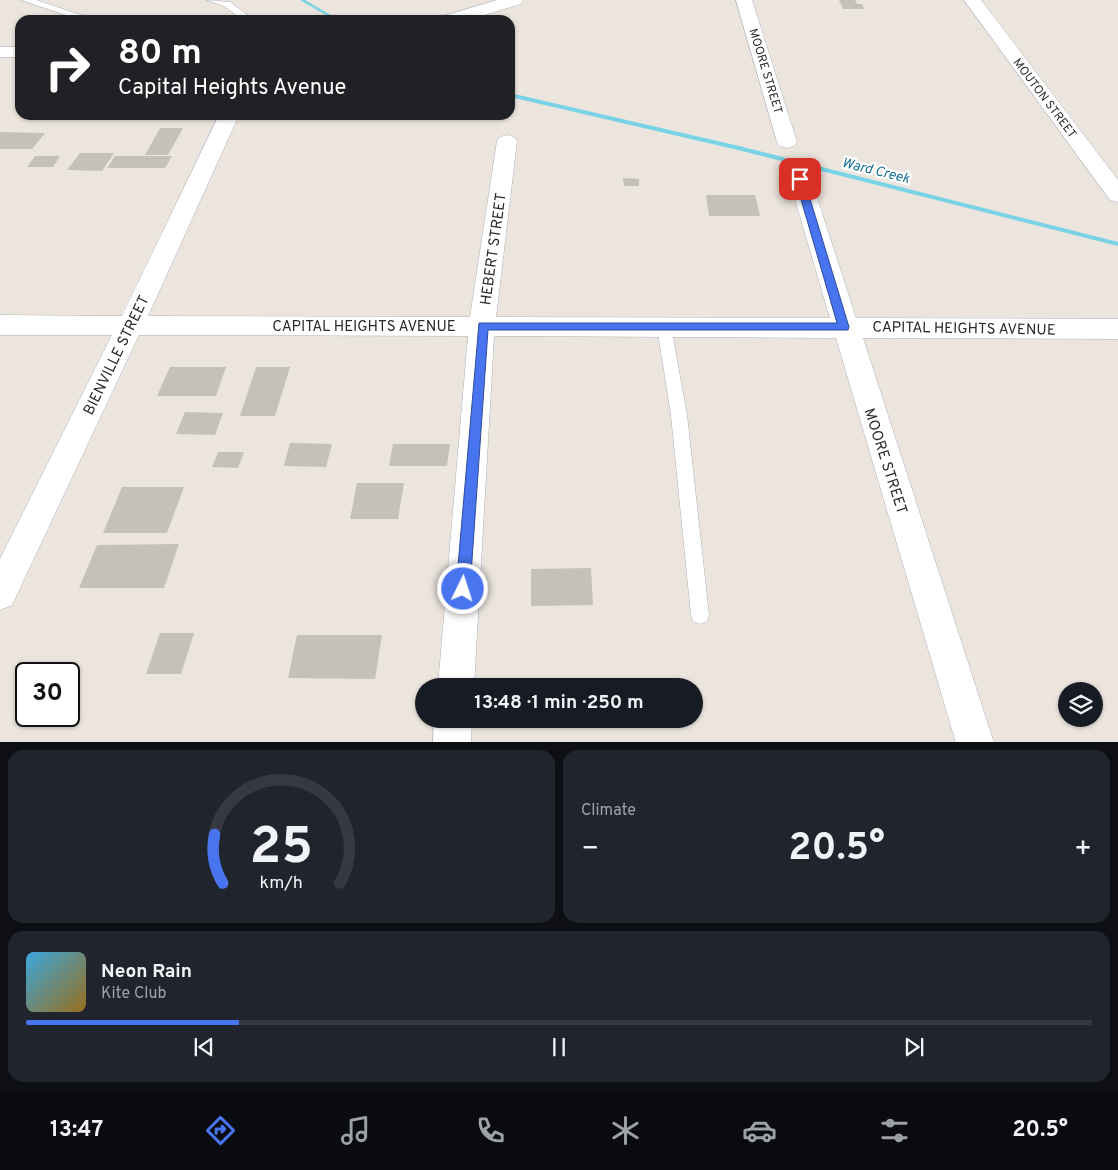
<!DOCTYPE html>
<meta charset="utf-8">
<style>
:root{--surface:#171b24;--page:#20242c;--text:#f1f3f6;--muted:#9ea1a6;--line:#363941;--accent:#4875ef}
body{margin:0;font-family:Overpass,sans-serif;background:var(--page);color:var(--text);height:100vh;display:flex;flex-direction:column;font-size:19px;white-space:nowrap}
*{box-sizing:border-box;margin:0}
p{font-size:16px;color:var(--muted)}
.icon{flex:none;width:28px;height:28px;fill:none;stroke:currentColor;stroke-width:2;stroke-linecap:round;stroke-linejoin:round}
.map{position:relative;height:742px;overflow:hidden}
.sheet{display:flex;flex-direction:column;gap:8px;padding:8px;background:#0d0f14;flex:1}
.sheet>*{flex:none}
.hud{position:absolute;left:15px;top:15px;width:500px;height:105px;border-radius:15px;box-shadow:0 1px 4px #0004;background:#202124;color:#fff;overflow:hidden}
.controls{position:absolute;left:1058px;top:682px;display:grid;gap:10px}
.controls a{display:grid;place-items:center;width:45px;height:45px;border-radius:50%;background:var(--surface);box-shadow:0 1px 4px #0004;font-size:25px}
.speed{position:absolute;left:15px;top:662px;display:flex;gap:10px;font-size:25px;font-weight:700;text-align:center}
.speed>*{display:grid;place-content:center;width:65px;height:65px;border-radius:50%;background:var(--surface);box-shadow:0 1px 4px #0004;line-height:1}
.speed .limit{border:2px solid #111;border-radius:8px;background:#fff;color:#111}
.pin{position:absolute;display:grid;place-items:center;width:42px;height:42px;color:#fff;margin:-21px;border-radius:10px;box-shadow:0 2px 8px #0006}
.me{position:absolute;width:55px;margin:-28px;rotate:4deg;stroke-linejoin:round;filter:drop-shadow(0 0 4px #0008)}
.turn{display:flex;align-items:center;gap:18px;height:105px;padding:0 20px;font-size:22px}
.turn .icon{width:65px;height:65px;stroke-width:2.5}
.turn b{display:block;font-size:35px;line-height:42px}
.big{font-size:38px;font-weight:700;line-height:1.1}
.sheet .card{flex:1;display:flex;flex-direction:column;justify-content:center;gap:8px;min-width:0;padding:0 18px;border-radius:15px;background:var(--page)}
.sheet .dial{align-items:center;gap:0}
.dial svg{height:130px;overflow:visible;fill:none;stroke:var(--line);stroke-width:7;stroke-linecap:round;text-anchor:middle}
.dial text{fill:var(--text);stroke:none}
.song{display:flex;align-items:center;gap:15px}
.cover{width:60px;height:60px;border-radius:8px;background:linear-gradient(135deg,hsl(200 70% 55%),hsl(40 70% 35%))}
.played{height:5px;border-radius:2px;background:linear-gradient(90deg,var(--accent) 20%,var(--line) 20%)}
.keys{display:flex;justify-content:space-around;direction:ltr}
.heat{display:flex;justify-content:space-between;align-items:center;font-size:28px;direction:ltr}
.sheet .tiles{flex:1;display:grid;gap:8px;grid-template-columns:1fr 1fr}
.card:last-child{grid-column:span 2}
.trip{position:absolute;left:415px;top:678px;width:288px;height:50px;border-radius:25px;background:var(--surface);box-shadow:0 1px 4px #0004;font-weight:700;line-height:50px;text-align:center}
.tabs{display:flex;height:80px;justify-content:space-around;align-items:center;background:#090b0e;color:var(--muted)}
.tabs .icon{width:35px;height:35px}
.tabs .on{color:var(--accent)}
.tabs b{font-size:22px;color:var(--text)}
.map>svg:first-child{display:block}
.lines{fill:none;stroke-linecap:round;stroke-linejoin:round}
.stream{fill:#78d3e7;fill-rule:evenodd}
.building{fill:#c5c0ba}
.lane-casing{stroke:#afb2bb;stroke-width:1}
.street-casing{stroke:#afb2bb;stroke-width:1}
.secondary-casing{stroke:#afb2bb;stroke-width:1}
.lane{fill:#fff;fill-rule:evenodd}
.street{fill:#fff;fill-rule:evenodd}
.secondary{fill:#fff;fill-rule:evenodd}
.route{fill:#4875ef;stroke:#2f4c9b}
.labels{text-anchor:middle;stroke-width:4.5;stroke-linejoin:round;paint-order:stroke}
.far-street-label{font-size:12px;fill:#2b2b2b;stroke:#fff}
.far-water-label{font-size:14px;font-style:italic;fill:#167395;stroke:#fff}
.street-label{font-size:15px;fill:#2b2b2b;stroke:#fff}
</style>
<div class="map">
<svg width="1118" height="743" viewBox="0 0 1118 743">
<rect width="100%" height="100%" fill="#ece5de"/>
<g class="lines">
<path class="stream" d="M300,0H305L339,20H334Z
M510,93L739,146L1118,242V246L738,150L510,97Z"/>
</g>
<path class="building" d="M839,0H855L857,4H862L864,9H843Z
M160,128H183L168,155H145Z
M0,132L45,133L32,149H0Z
M80,153H114L102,171L67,170Z
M35,156H60L53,167H27Z
M115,156H172L165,168H107Z
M623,178L639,179V186H624Z
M706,195H755L760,216H709Z
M170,367H226L216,396H157Z
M256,367H290L275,416H240Z
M185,412L223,413L215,435L176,434Z
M290,443L332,444L326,467L284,466Z
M393,444H450L447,466H389Z
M218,452H244L238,468L212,467Z
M357,483H404L398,519H350Z
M122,487H184L167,533H103Z
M179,544L164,588H79L97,545Z
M591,568L593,605L531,606V569Z
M160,633H194L181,674H146Z
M297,635H382L375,679L288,678Z"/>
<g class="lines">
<defs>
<path id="lane" d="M21,0H36L96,20H81Z
M207,0L230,2L254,20H243L224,6Z
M664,322L671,327L687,415L709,615L707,621L700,624L693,621L691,615L671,415L657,327Z"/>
<path id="street" d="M736,0H752L797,142L794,146L787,148L780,146L777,142Z
M964,0H981L1118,180V202L1110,200Z
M219,115H239L148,316L470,317L497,141L500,137L507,135L514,137L517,141L496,317L830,318L789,179L792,174L800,172L808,174L811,179L856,318L1118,319V339L863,338L994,743H956L836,338L494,336L474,686H438L468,336L139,335L12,605L0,610V559L112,335H0V315L122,316Z
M434,719H472L471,743H433Z"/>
<path id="secondary" d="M497,0H523L521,4L468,20H441L444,16Z
M0,47H20V57H0Z"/>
</defs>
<use href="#lane" class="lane-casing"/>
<use href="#street" class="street-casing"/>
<use href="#secondary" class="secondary-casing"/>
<use href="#lane" class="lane"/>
<use href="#street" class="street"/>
<use href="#secondary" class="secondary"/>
</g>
<path class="route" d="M796,177L804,179L849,327L848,330H488L470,589L468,593L463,595L458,593L456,589L479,323H837L795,179Z"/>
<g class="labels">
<g class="far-street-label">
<text transform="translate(766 71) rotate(73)" y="4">MOORE STREET</text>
<text transform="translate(1045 98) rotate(53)" y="4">MOUTON STREET</text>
</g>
<g class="far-water-label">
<text transform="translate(876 170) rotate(14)" y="5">Ward Creek</text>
</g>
<g class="street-label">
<text transform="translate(493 249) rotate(-82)" y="5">HEBERT STREET</text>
<text x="364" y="331">CAPITAL HEIGHTS AVENUE</text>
<text transform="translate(964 328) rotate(1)" y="5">CAPITAL HEIGHTS AVENUE</text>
<text transform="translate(116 355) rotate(-64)" y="5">BIENVILLE STREET</text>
<text transform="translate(886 461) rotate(72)" y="5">MOORE STREET</text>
</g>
</g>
</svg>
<div class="controls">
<a><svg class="icon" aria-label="layers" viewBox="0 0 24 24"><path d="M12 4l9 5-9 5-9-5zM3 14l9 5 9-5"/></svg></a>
</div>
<div class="speed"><div class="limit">30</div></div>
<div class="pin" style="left:800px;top:179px;background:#d93025"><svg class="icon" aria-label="arrive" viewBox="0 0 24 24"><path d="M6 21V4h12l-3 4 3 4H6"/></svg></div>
<svg class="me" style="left:463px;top:589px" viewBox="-20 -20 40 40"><circle r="17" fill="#4875ef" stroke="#fff" stroke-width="3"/><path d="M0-11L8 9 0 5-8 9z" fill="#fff"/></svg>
<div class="trip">13:48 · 1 min · 250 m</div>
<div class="hud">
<div class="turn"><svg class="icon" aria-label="right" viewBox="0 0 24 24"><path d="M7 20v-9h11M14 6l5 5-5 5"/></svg><div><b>80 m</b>Capital Heights Avenue</div></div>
</div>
</div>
<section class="sheet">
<div class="tiles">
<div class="card dial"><svg viewBox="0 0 100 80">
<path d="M14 69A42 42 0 1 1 86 69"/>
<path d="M14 69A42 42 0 0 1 9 39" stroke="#4875ef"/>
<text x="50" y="56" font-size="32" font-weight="700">25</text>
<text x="50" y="72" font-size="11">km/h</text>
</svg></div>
<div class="card"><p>Climate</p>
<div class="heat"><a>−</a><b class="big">20.5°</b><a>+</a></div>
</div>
<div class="card">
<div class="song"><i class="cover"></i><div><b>Neon Rain</b><p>Kite Club</p></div></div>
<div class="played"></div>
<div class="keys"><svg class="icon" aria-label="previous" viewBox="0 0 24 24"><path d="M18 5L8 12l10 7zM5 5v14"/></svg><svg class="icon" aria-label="pause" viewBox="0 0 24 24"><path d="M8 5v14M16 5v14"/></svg><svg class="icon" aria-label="next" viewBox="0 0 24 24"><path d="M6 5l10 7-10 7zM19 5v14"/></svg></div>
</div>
</div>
</section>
<nav class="tabs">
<b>13:47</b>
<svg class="icon on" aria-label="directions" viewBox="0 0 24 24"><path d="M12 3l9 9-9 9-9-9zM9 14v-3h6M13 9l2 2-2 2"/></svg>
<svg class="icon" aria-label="music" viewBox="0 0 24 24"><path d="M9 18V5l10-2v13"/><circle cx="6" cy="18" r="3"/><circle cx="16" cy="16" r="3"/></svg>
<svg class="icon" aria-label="phone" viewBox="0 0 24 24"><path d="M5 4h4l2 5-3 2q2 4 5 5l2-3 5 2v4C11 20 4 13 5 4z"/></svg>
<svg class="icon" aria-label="climate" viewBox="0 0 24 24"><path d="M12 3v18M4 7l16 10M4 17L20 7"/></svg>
<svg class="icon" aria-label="car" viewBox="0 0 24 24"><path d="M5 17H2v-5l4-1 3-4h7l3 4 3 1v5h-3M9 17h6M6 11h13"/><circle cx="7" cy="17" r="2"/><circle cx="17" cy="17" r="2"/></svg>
<svg class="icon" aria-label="filters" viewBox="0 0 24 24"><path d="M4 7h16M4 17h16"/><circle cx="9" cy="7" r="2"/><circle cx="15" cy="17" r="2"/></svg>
<b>20.5°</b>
</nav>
